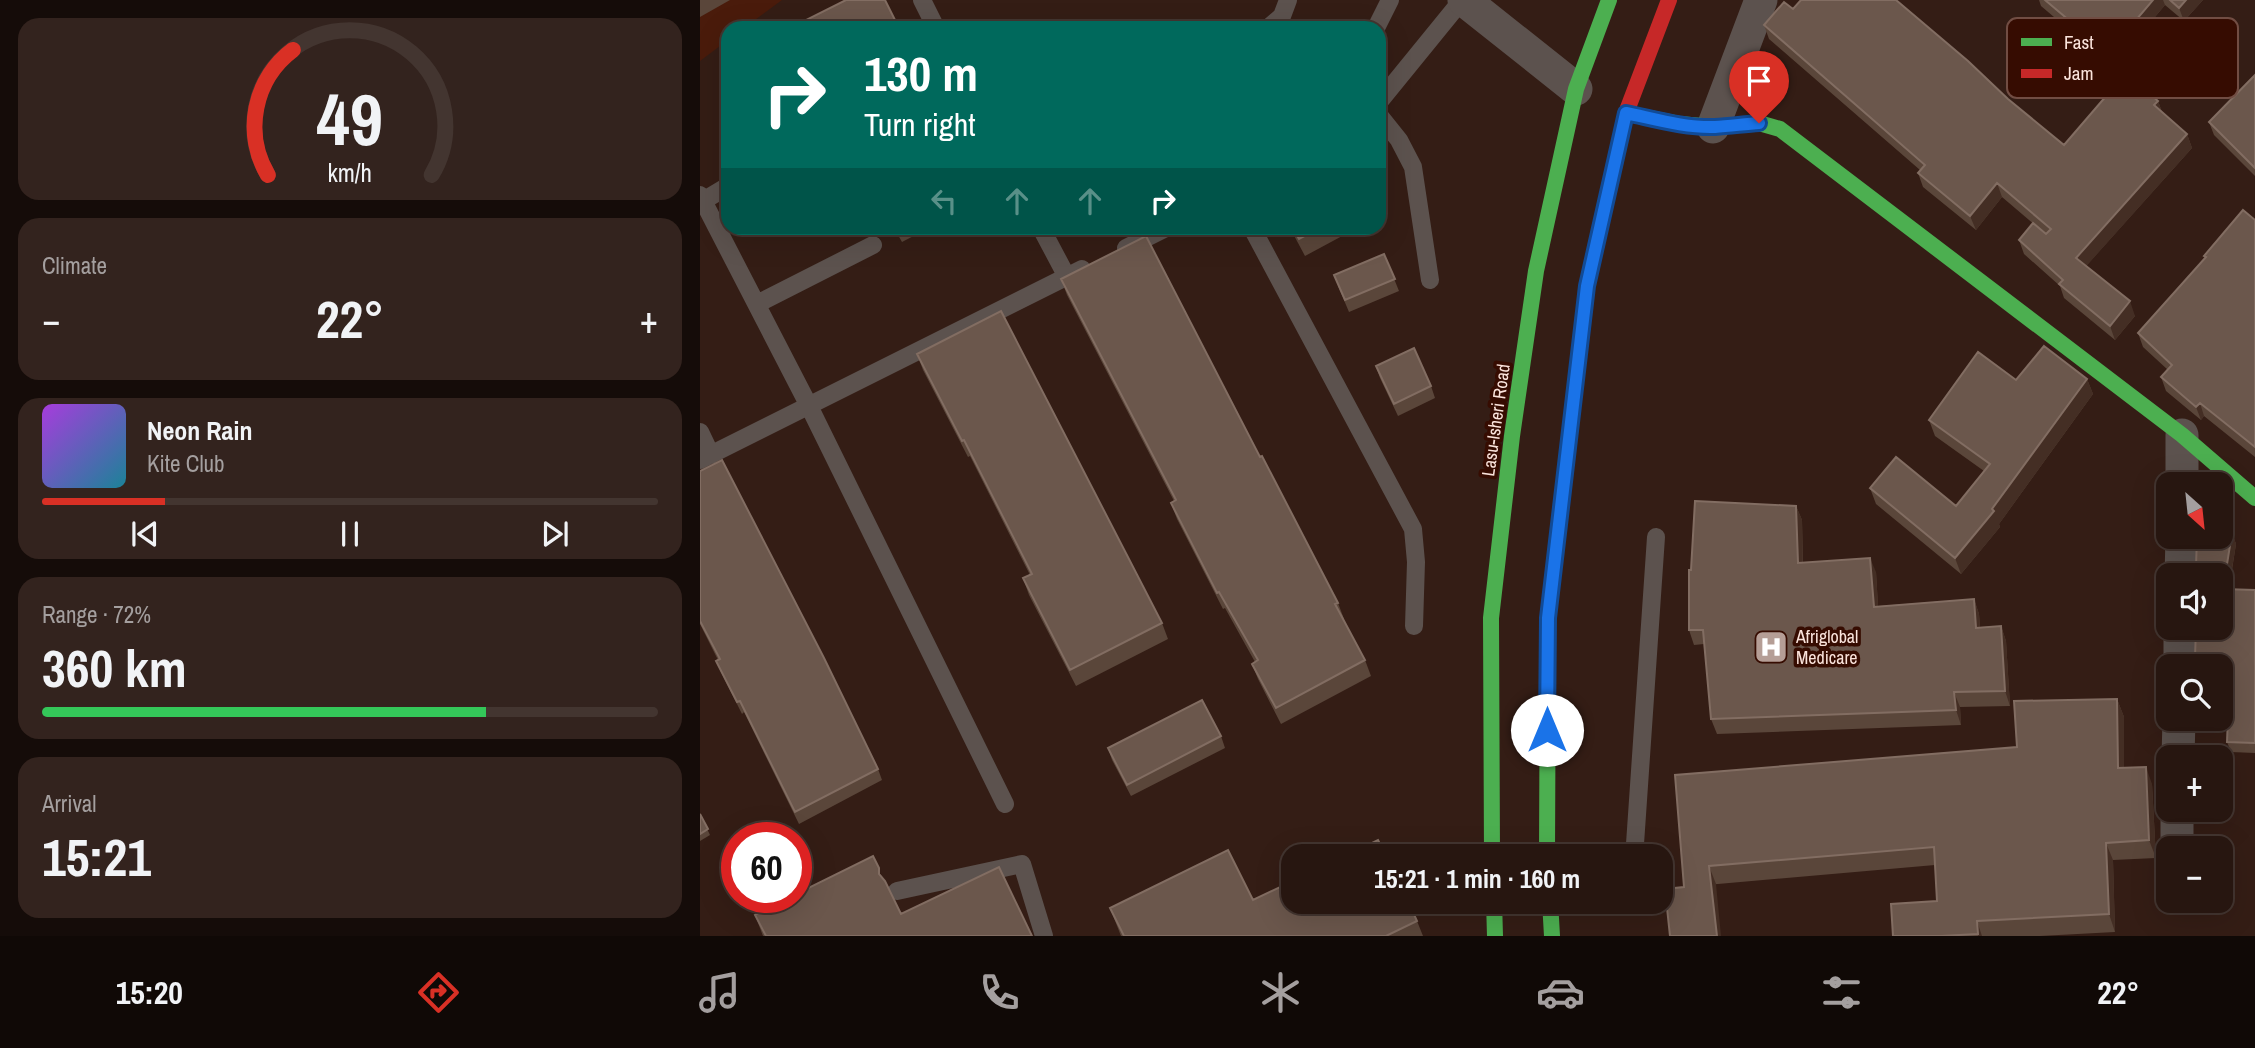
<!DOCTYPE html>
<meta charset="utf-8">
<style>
:root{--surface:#271610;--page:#33231e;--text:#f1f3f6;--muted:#a49f9f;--line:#433530;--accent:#d93025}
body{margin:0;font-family:"Archivo Narrow",sans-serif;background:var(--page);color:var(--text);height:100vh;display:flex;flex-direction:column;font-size:26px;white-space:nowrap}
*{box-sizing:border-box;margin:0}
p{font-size:23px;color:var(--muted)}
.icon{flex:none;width:38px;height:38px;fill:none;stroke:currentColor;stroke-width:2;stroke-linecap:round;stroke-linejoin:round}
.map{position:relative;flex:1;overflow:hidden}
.details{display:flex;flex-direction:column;gap:18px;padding:18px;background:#150c09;width:700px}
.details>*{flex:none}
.banner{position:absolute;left:21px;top:21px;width:665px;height:214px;border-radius:21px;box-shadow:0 7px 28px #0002,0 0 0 2px var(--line);background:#00695c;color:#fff;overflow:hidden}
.needle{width:46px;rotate:153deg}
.controls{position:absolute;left:1456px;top:472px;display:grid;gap:14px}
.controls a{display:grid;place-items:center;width:77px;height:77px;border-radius:14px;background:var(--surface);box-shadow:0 7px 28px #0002,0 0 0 2px var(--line);font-size:35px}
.speed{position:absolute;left:21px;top:822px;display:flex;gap:14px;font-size:35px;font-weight:700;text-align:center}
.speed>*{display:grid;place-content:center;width:91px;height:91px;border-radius:50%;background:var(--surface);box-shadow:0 7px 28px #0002,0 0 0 2px var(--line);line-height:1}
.speed .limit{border:10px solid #d22;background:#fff;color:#111}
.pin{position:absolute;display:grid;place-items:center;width:60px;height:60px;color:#fff;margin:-72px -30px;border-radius:50% 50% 50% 0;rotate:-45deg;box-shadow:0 0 7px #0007}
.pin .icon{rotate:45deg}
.me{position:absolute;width:77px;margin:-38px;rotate:0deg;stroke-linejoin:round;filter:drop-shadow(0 0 5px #0008)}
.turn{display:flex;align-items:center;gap:24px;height:147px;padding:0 28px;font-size:32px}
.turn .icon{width:91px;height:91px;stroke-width:2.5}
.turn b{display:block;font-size:49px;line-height:60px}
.lanes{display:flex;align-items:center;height:66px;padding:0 28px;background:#0003;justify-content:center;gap:35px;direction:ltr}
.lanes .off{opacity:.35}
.big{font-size:52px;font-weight:700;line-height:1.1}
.details .widget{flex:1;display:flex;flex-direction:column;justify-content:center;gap:10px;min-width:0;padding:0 24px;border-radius:21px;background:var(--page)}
.details .dial{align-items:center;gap:0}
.dial svg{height:182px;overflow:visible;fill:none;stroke:var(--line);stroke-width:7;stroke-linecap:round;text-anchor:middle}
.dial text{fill:var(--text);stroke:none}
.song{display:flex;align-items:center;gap:21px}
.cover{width:84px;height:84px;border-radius:10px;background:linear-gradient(135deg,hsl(280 70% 55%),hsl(190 70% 35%))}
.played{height:7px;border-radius:4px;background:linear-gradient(90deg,var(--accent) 20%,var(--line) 20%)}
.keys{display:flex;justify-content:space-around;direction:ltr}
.heat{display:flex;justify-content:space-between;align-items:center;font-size:38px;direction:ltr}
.charge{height:10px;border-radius:5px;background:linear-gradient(90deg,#34c759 72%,var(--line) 0)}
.trip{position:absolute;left:581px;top:844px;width:392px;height:70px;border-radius:21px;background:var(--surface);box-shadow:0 7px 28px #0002,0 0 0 2px var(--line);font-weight:700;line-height:70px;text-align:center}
.tabs{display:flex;height:112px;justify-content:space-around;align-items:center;background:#100906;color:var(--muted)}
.tabs .icon{width:49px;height:49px}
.tabs .current{color:var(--accent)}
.tabs b{font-size:32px;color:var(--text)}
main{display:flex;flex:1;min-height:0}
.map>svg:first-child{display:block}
.built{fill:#4a1b0b}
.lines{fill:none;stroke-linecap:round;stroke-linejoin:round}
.lane{stroke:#5c524e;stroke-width:18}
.street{stroke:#5c524e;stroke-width:33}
.fast{stroke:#4caf50;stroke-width:16}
.jam{stroke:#c62828;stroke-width:16}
.wall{fill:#5a463a}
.shaded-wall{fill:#442e24}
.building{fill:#6b574c;stroke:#826d62;stroke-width:2}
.route-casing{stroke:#114b97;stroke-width:18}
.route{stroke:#1a73e8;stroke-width:12}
.labels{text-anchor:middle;stroke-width:7;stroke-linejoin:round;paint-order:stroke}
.street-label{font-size:18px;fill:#fbe4dc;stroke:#360c01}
.poi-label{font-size:18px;fill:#fbe4dc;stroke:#360c01;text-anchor:start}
.key{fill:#360c01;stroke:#714d43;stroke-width:2}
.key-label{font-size:19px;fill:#fbe4dc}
</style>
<main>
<section class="details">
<div class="widget dial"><svg viewBox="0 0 100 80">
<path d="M14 69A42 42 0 1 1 86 69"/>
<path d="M14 69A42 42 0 0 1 25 14" stroke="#d93025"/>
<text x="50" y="56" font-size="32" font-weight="700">49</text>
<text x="50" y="72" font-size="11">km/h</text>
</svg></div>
<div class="widget"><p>Climate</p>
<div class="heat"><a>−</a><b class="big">22°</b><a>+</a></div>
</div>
<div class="widget">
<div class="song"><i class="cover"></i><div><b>Neon Rain</b><p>Kite Club</p></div></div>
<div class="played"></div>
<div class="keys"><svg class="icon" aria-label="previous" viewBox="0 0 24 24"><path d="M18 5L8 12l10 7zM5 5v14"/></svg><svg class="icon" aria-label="pause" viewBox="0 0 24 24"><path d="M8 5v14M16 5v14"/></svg><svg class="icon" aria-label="next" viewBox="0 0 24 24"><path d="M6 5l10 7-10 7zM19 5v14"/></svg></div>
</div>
<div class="widget"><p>Range · 72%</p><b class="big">360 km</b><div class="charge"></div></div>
<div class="widget"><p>Arrival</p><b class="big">15:21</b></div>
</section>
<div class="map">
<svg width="1555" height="936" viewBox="0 0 1555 936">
<rect width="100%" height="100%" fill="#341d15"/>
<path class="built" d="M0,0H82L44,28H28V40L0,61Z"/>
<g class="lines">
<path class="lane" d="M222,0L236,28
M568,28L582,16L588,0
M676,28L690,0
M679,102L762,0
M679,115L699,140L713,167L730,280
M0,195L109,406L305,804
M3,201L28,186
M341,228L367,277
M552,228L713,529L716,562L714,626
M426,248L466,228
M57,304L173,245
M0,432L11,455
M0,460L382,269
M929,856L935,844L956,537
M197,891L322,864L344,936"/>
<path class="street" d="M764,0L876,89
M1013,127L1061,0
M1482,485V435
M1481,576L1482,537
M1480,667V628
M1478,758L1479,719
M1477,838V810"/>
<path class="fast" d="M926,113L980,124L1013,127L1059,123L1080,129L1482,435L1555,498
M792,856L791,618L812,436L836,271L876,89L909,0
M847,856L848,618L887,286L894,254
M794,901L795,936
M850,901L852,936"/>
<path class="jam" d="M894,254L926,113L969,0"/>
</g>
<path class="wall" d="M0,0H30L0,17Z
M1339,0H1503L1484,21L1465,5L1413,67L1341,6Z
M1093,9L1308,99L1364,145L1458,101L1462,112L1487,134L1492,148L1386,266L1435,316L1415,340L1364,298L1360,286L1324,254L1319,240L1343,232L1302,197L1276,230L1223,187L1218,173L1220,170L1069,39L1064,25Z
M1555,75V176L1514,135L1509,122Z
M1555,220V457L1504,416L1501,420L1466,391L1461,377L1468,370L1443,347L1438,333L1505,258L1504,256Z
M194,228H229L202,242Z
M590,228H657L605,256Z
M684,254L699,291L649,312L638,286Z
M361,279L560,457L638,603L644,619H643L665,660L671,676L581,724L558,679L552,664L555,662L525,608L523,609L477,519L471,503L474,501L367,295Z
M217,354L462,623L468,639L376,686L329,595L323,578L330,575L270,456L268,457L223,370Z
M676,366L731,386L735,398L698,416L680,378Z
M1387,379L1393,394L1299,524L1300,527L1261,574L1176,504L1170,488L1256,506L1284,471L1235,436L1229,420L1316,380Z
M0,471L178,769L182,780L99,824L44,712L42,714L21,672L16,661L18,660L0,624Z
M1096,506L1102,520L1103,563L1176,572L1178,606L1274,599L1279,614L1280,627L1301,626L1306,641L1310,706L1260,707L1261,725L1017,734L1011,719L1004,644L994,645L989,630L991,570Z
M1532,533L1536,544L1529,589L1555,590V753L1531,752L1527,742L1528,728H1498L1495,719H1521V667L1495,657Z
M1417,699L1424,717V768L1452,784L1456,858L1413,860L1415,932L1340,936H1193L1237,901L1235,865L984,887L975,775L1317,747Z
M521,736L525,748L431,796L412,760L408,748Z
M0,814L10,835L0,841Z
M182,878L201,914L332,936H63L55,915Z
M553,900L717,921L723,936H421L410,908Z"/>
<path class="shaded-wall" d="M1453,0H1463L1465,5L1413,67L1408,53Z
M1486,0H1503L1484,21L1479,8Z
M1458,101L1463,115L1454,105Z
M1487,134L1492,148L1381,272L1376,258Z
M1297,183L1302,197L1276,230L1270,216Z
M1430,301L1435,316L1415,340L1410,326Z
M1387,379L1393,394L1299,524L1300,527L1261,574L1255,558L1292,509Z
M1500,403L1504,416L1501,420L1496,407Z
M1096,506L1102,520L1103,578L1098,563Z
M1532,533L1536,544L1527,599L1523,589Z
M1170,558L1176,572L1179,622L1174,607Z
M1274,599L1279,614L1281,642L1276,628Z
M1301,626L1306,641L1310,706L1305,691Z
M1254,692L1260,707L1261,725L1256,710Z
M1417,699L1424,717V786L1418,768Z
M1446,767L1452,784L1456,858L1449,840Z
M1406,843L1413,860L1415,932L1409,914Z
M1009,866L1016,884L1021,936H1017Z
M1277,921L1282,936H1278V934Z"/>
<path class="building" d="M146,0H185L199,28H94V26Z
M1101,0H1196L1268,61L1308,99L1364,145L1426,73L1458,101L1454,105L1487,134L1376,258L1430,301L1410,326L1359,284L1363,280L1319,240L1333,223L1346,234L1351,229L1297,183L1270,216L1218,173L1225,165L1064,25L1084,2L1093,9Z
M1345,0H1453L1408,53Z
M1470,0H1486L1479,8Z
M1555,75V168L1509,122Z
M1543,210L1555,220V447L1500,403L1496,407L1461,377L1472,365L1438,333L1506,257L1504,256Z
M593,228H620L599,239Z
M446,236L560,457L562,456L638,603L635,604L665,660L576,708L552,664L558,660L519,592L517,593L471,503L476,500L361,279Z
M684,254L695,279L645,300L634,275Z
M301,311L462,623L370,670L323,578L332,574L264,440L262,441L217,354Z
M1344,346L1387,379L1292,509L1294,511L1255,558L1170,488L1196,457L1256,506L1290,464L1229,420L1278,352L1316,380Z
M714,348L731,386L694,404L676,366Z
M22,460L124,658L178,769L95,812L40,701L37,702L16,661L20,659L0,621V471Z
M995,501L1096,506L1098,563L1170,558L1174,607L1274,599L1276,628L1301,626L1305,691L1254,692L1256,710L1011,719L1003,630H989V570H991Z
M1521,531L1532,533L1523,589L1555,590V743L1527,742L1528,717H1521V667H1492L1495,657L1496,628H1521V576H1493L1496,566L1497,537H1521Z
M1417,699L1418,768L1446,767L1449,840L1406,843L1409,914L1277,921L1278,934L1241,936H1193L1191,904L1237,901L1234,847L1009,866L1017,936H970L965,889L984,887L975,775L1317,747L1314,701Z
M502,700L521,736L427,785L408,748Z
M0,814L8,829L0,834Z
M678,840L686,856H645Z
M528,850L553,900L593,881V901H708L717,921L686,936H424L410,908Z
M173,856L179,868V874L185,881L201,914L299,867L332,936H66L55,915L89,898H96V894Z"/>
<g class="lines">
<defs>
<path id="route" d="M847,730L848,618L887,286L926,113C955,119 985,128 1015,127C1030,126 1045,124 1059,123"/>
</defs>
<use href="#route" class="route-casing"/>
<use href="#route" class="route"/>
</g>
<defs>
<symbol id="hospital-square" viewBox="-11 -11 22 22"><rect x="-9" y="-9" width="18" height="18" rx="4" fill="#b59e96" stroke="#360c01"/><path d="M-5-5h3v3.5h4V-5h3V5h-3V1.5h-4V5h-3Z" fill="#fff"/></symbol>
</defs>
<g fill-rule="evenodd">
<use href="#hospital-square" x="1052" y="628" width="38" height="38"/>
</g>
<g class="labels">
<g class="street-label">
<text transform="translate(796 420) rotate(-82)" y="6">Lasu-Isheri Road</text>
</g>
<g class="poi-label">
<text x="1096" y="643">Afriglobal<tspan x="1096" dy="21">Medicare</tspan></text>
</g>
</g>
<rect x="1307" y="18" width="231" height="80" rx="10" class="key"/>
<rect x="1321" y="38" width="31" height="8" fill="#4caf50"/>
<rect x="1321" y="69" width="31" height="9" fill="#c62828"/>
<g class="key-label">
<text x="1364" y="49">Fast</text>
<text x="1364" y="80">Jam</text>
</g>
</svg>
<div class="controls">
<a><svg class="needle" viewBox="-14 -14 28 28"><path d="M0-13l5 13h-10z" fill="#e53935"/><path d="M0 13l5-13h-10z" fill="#a49f9f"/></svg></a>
<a><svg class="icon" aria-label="sound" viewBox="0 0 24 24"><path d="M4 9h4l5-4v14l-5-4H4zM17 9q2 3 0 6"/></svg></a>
<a><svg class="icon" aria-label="search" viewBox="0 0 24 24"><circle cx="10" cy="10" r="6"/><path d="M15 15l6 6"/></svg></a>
<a>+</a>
<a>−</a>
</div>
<div class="speed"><div class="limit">60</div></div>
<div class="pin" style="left:1059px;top:123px;background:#d93025"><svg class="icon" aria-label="arrive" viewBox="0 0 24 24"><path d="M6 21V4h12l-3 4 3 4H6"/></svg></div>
<svg class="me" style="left:847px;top:730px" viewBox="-20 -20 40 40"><circle r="19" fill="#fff"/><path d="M0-13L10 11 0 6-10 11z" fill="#1a73e8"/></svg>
<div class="trip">15:21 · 1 min · 160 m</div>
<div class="banner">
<div class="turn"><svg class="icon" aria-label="right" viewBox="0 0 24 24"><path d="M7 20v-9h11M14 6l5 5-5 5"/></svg><div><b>130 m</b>Turn right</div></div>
<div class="lanes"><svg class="icon off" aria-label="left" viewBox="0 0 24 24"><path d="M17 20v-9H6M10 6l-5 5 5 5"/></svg><svg class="icon off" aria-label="ahead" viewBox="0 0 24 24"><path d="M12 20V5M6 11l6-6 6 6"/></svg><svg class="icon off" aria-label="ahead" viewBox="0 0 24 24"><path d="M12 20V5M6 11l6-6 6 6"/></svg><svg class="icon" aria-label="right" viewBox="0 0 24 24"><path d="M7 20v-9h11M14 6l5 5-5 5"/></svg></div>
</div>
</div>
</main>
<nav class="tabs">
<b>15:20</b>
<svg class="icon current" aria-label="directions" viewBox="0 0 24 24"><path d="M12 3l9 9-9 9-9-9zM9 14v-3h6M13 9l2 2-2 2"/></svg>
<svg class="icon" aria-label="music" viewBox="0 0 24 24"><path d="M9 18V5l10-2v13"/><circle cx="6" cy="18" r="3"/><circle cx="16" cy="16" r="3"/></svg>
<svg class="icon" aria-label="phone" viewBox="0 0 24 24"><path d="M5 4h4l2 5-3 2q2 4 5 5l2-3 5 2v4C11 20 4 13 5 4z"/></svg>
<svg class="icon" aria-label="climate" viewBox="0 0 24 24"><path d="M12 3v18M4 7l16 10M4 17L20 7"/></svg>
<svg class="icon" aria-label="car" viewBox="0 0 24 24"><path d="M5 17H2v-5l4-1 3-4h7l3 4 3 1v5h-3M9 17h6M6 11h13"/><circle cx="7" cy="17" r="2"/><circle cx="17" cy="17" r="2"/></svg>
<svg class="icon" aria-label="filters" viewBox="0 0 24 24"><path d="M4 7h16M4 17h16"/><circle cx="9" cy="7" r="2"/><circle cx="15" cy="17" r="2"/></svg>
<b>22°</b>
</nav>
